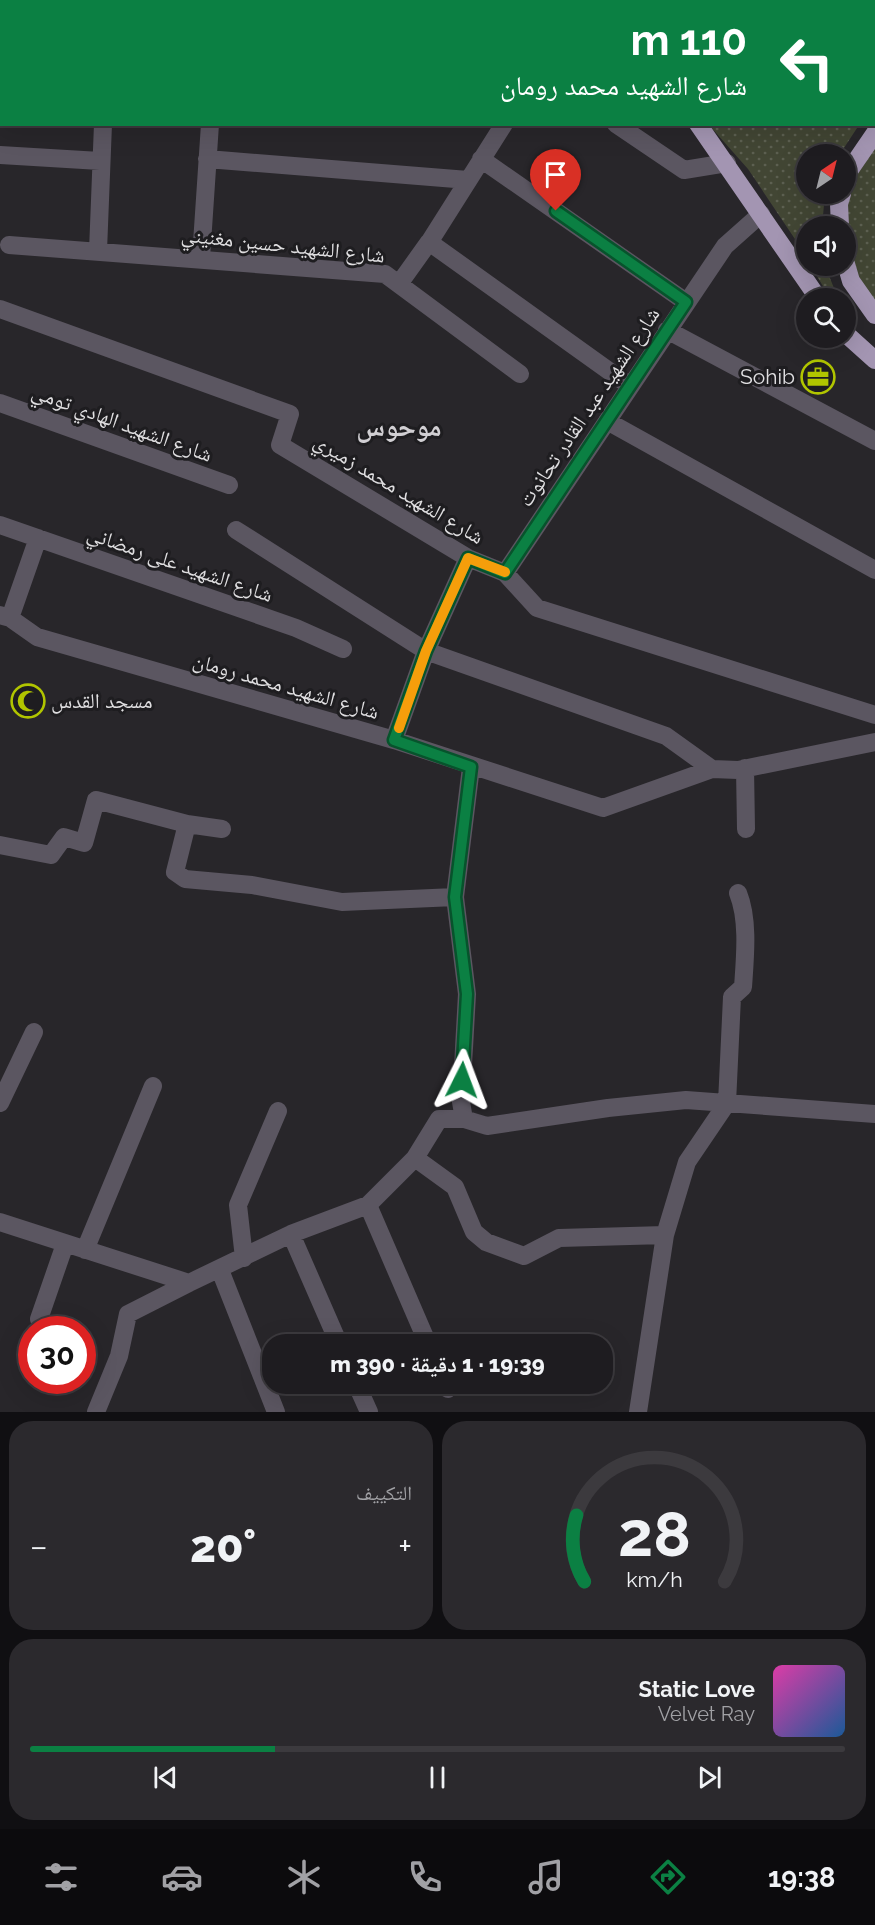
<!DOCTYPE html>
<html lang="ar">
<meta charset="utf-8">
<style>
:root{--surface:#1e1c20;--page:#2b292d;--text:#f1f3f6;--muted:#a1a1a5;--line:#3c3a3e;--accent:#0b8043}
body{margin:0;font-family:Raleway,"Noto Naskh Arabic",sans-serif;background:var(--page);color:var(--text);direction:rtl;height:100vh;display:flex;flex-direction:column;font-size:22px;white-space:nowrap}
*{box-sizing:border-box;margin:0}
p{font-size:20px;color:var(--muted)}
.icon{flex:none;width:33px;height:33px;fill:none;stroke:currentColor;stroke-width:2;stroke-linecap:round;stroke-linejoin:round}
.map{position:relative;height:1412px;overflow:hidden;direction:ltr}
.drawer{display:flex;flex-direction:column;gap:9px;padding:9px;background:#100f12;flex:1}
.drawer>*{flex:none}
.guide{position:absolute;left:0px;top:0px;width:876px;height:126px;box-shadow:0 6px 24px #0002,0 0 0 2px var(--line);direction:rtl;background:#0b8043;color:#fff;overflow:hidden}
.needle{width:39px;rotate:35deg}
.fabs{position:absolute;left:796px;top:144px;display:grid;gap:12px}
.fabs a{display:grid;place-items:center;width:60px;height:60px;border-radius:50%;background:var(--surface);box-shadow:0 6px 24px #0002,0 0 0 2px var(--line);font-size:30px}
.speed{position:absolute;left:18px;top:1316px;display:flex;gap:12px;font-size:30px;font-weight:700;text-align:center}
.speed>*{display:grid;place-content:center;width:78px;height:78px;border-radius:50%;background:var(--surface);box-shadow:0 6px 24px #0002,0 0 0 2px var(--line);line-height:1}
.speed .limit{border:9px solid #d22;background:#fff;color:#111}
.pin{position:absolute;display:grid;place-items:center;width:51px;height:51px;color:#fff;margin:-62px -26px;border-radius:50% 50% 50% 0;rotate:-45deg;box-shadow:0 0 6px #0007}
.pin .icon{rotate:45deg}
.me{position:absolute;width:66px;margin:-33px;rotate:3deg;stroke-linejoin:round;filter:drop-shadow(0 0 4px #0008)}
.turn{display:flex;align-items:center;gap:21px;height:126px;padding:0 30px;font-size:27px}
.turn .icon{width:78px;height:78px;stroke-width:2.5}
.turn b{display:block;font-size:42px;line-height:51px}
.big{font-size:45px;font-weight:800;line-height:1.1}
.drawer .widget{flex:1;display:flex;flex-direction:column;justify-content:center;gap:9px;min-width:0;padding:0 21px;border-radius:24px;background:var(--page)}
.drawer .dial{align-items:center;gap:0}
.dial svg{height:156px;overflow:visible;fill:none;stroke:var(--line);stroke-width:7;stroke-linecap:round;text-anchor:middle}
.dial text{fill:var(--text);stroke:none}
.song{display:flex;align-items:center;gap:18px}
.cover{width:72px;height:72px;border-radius:9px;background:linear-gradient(135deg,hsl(320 70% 55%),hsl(210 70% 35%))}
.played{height:6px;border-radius:3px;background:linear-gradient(90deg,var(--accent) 30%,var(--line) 30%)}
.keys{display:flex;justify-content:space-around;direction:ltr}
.heat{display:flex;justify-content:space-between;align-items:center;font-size:33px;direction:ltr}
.drawer .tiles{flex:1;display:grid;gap:9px;grid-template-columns:1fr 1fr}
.widget:last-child{grid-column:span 2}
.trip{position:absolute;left:262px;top:1334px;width:351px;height:60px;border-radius:24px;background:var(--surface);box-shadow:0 6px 24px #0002,0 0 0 2px var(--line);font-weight:800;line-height:60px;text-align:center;direction:rtl}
.tabs{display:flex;height:96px;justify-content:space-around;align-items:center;background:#0c0b0d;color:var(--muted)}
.tabs .icon{width:42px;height:42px}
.tabs .active{color:var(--accent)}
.tabs b{font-size:27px;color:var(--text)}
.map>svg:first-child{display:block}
.grass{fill:url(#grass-dots)}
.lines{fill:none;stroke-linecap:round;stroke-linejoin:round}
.minor{stroke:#5b5661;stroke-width:18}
.highway{stroke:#a395b2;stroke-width:18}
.route-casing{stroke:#07532c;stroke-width:15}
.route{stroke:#0b8043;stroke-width:10}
.slow{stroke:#f59e0b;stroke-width:10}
.labels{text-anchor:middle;stroke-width:6;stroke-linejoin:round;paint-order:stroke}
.street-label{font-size:21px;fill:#dfdee0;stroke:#1e1d20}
.poi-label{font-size:21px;fill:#dfdee0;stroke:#1e1d20;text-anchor:end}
.district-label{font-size:27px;font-weight:bold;fill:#d1cfd3;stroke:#1e1d20}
</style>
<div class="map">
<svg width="875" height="1412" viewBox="0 0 875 1412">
<defs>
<pattern id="grass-dots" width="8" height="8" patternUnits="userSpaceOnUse" patternTransform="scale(1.5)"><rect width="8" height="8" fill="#424634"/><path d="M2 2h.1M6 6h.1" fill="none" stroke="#5d6051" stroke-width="1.8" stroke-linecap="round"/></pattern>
</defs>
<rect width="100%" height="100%" fill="#28262a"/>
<path class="grass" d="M709,125H859L840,154H807V194H825L822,226H807V257L748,169Z
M875,145V310L848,262L846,226V192Z
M811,266H825L838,298H830Z"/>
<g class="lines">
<path class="minor" d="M616,124L684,170L727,163
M0,155L100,161
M207,159L468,180
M481,159L686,302
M430,241L504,124
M9,245L385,274L520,374
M98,251L103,124
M201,258L210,124
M399,284L429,242L630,386
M0,309L290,414L280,445L468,558L505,573L537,608L875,715
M667,330L875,441
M0,403L229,485
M607,421L875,570
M0,525L296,628L343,649
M236,530L426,651L666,736L712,769
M505,573L725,246L761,214
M0,615L10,618L37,637L394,740L603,808L712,769L738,770L875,742
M10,618L38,538
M394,740L426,651L468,558
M745,768L746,829
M187,824L175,872L185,879L252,885L342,902L455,897
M0,845L51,855L64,837L84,843L96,800L187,824L222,829
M0,1103L34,1032
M464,1119L487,1126L608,1108L686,1100L875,1114
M415,1158L455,1187L474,1232L486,1242L524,1256L559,1238L665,1235
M368,1205L428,1344
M0,1222L189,1283L291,1234L368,1205L415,1158L439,1119H464L461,1102L467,994L455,897L471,767
M291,1234L339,1344
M85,1250L153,1086
M244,1258L238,1205L278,1111
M220,1270L276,1412
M39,1319L65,1244
M356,1383L369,1412
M445,1383L448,1389
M96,1412L119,1356L128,1314L189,1283
M638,1412L665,1235L687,1162L727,1103L732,997L743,987C745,958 749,920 738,893"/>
<path class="highway" d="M330,0L349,2
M741,0L746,2
M392,2L427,0
M0,16H2
M874,25H875
M874,65H875
M698,124L818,298
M846,180L849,171L875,133
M840,226L839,204L842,194
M846,264L851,281L875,315
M846,334L875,360"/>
</g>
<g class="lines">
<defs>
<path id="route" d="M462,1080L467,994L455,897L471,767L394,740L426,651L468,558L505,573L686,302L556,211"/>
</defs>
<use href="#route" class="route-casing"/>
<use href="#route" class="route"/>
<path class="slow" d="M399,728L426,651L468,558L505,572"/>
</g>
<defs>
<symbol id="office-ring" viewBox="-11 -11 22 22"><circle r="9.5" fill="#1e1d20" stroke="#b1c500" stroke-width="1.5"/><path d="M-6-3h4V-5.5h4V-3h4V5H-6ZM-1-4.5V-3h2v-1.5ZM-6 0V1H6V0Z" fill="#b1c500"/></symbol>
<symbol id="mosque-ring" viewBox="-11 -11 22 22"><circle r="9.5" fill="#1e1d20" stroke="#b1c500" stroke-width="1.5"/><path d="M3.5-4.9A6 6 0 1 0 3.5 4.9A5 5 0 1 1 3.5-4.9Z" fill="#b1c500"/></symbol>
</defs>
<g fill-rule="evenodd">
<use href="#office-ring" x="799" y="358" width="38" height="38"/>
<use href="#mosque-ring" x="9" y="682" width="38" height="38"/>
</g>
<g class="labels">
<g class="street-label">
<text transform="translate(283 245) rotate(6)" y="7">شارع الشهيد حسين مغنيني</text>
<text transform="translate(589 407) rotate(-56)" y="7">شارع الشهيد عبد القادر تحانوت</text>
<text transform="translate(122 423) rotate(20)" y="7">شارع الشهيد الهادي تومي</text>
<text transform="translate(399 489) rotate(31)" y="7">شارع الشهيد محمد زميري</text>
<text transform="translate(180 564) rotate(19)" y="7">شارع الشهيد على رمضاني</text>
<text transform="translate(286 686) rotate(16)" y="7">شارع الشهيد محمد رومان</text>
</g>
<g class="poi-label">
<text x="795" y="384">Sohib</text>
<text x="51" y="708" text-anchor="start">مسجد القدس</text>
</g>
<g class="district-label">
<text x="399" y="436">موحوس</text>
</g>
</g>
</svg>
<div class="fabs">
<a><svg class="needle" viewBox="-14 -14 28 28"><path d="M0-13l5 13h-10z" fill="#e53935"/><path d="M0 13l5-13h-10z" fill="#a1a1a5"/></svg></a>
<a><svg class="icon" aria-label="sound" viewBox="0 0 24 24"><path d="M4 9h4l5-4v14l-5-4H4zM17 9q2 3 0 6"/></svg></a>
<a><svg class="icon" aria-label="search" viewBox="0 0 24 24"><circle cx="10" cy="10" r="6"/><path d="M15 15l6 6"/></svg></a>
</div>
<div class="speed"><div class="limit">30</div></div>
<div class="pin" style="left:556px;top:211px;background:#d93025"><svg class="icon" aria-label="arrive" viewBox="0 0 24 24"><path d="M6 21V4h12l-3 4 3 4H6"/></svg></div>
<svg class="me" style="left:462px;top:1080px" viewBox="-20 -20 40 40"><path d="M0-17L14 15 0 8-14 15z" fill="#0b8043" stroke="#fff" stroke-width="4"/></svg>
<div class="trip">19:39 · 1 دقيقة · 390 m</div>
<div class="guide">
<div class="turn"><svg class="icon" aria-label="left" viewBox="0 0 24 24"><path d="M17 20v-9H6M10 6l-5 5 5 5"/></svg><div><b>110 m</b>شارع الشهيد محمد رومان</div></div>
</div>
</div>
<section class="drawer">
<div class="tiles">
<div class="widget dial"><svg viewBox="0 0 100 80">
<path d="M14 69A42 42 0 1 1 86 69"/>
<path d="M14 69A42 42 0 0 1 10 35" stroke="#0b8043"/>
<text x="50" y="56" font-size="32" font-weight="700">28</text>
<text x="50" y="72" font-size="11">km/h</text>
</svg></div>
<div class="widget"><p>التكييف</p>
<div class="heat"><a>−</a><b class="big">20°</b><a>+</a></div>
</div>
<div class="widget">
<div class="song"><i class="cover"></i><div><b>Static Love</b><p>Velvet Ray</p></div></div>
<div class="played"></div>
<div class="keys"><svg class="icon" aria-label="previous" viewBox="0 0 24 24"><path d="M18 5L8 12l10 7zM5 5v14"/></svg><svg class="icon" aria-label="pause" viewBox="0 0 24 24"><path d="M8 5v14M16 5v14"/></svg><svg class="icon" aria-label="next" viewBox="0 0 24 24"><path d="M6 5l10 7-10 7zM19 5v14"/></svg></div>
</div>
</div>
</section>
<nav class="tabs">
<b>19:38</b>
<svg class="icon active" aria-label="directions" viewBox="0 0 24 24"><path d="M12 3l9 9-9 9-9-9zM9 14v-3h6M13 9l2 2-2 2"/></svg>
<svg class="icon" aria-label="music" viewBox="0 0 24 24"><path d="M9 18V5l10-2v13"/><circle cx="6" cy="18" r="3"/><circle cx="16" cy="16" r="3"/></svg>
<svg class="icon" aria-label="phone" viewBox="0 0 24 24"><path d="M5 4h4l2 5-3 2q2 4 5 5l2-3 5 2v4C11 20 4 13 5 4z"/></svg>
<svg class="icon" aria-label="climate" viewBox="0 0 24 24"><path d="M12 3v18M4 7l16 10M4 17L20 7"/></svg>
<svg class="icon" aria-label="car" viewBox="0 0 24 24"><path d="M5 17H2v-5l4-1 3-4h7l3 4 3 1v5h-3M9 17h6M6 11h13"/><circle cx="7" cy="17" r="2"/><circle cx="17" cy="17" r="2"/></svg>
<svg class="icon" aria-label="filters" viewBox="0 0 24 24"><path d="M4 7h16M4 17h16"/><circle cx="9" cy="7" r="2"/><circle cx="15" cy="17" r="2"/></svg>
</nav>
